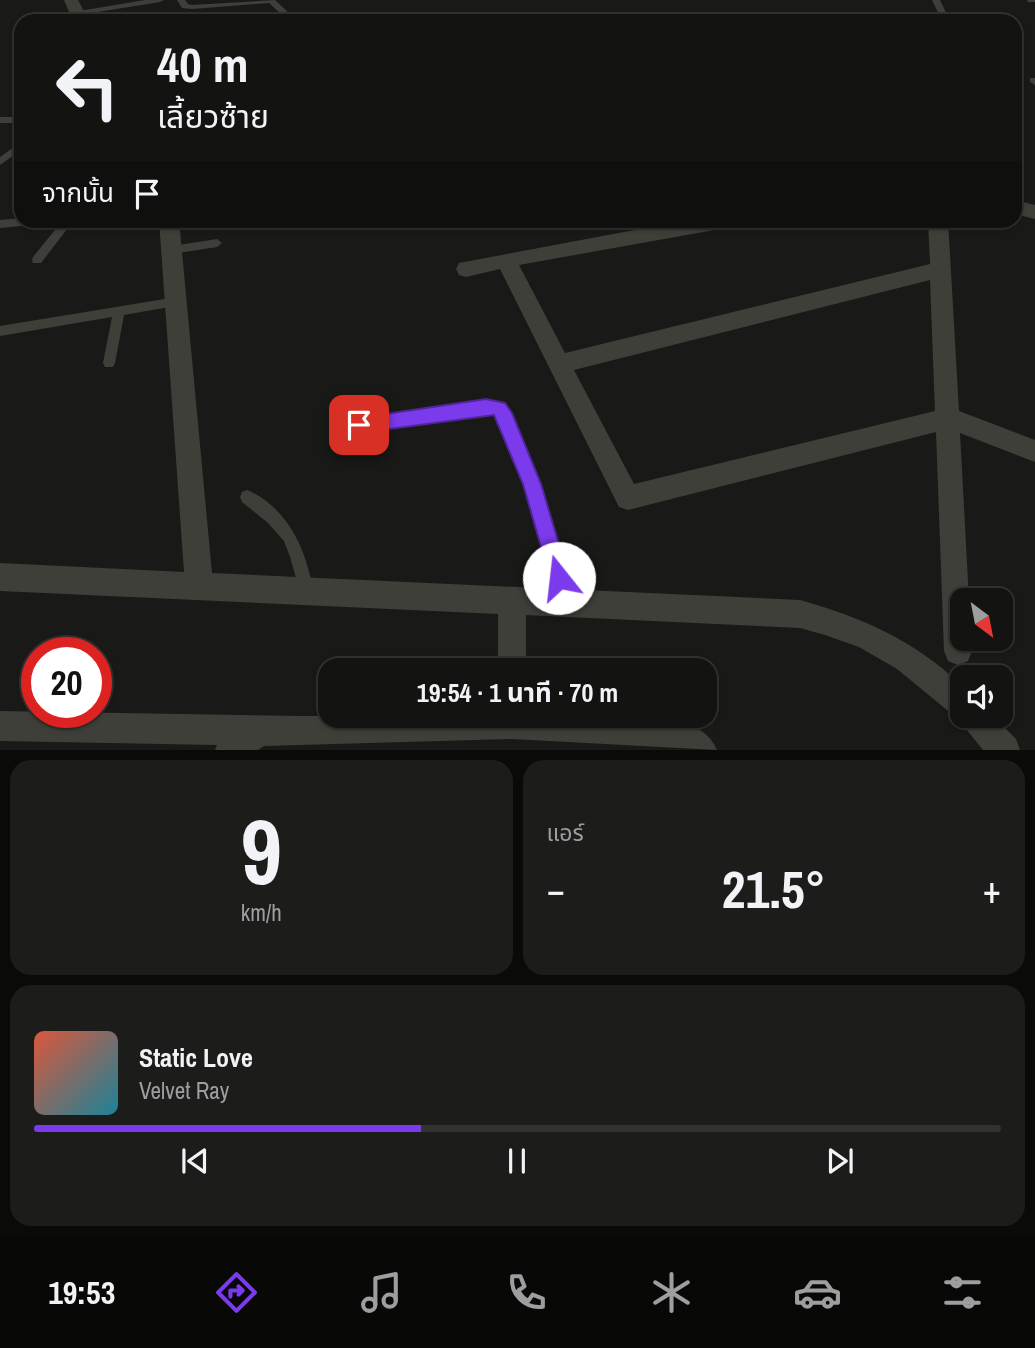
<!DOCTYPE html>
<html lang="th">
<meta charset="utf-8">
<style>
:root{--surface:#131411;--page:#1c1d1a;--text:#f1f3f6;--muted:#9d9e9f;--line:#323331;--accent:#7c3aed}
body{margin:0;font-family:"Archivo Narrow","Noto Sans Thai",sans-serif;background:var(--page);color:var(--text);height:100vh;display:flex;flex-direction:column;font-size:26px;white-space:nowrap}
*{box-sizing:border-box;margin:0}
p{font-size:23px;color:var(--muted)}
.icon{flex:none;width:38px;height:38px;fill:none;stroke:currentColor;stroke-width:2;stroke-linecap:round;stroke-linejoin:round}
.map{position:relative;height:750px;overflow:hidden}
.side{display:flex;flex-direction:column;gap:10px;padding:10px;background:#0a0b09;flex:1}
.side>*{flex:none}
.top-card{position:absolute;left:14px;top:14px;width:1008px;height:214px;border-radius:21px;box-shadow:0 2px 5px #0004,0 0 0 2px var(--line);background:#131411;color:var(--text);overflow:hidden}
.needle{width:46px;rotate:148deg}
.buttons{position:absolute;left:950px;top:588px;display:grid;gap:14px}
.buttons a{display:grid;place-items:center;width:63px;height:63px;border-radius:14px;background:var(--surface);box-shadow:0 2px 5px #0004,0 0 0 2px var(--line);font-size:35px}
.speed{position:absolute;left:21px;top:637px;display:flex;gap:14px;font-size:35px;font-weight:700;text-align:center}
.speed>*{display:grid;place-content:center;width:91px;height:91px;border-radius:50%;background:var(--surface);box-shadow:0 2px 5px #0004,0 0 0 2px var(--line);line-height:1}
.speed .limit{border:10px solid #d22;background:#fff;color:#111}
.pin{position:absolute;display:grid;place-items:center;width:60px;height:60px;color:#fff;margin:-30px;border-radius:14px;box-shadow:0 4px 10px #0006}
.me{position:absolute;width:77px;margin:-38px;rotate:344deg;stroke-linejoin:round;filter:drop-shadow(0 0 5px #0008)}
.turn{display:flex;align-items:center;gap:24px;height:147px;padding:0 28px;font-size:32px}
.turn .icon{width:91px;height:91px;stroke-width:2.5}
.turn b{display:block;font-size:49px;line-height:60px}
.then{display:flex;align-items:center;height:66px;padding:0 28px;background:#0003;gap:14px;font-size:26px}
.big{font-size:52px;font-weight:700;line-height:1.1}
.side .tile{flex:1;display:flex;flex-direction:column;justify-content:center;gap:10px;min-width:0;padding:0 24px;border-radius:21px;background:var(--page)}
.side .dial{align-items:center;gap:0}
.dial b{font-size:91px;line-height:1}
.song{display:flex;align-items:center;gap:21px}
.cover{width:84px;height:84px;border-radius:10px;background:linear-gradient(135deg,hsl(10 70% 55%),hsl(190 70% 35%))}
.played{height:7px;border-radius:4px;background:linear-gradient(90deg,var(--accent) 40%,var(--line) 40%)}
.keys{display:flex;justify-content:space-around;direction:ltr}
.heat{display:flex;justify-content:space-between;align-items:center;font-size:38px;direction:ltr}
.side .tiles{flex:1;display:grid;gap:10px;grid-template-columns:1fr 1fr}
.tile:last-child{grid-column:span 2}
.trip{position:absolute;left:318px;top:658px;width:399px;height:70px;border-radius:21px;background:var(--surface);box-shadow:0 2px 5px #0004,0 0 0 2px var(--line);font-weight:700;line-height:70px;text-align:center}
.menu{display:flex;height:112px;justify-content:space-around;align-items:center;background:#080807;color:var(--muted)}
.menu .icon{width:49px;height:49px}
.menu .current{color:var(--accent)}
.menu b{font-size:32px;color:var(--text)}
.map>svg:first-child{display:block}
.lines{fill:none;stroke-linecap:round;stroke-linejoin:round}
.service{fill:#3e3f38;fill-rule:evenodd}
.minor{fill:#3e3f38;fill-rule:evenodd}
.route{fill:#7c3aed;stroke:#51269a;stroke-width:2}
</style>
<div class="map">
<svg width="1035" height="750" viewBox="0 0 1035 750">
<rect width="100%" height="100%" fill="#191a17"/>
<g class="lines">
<path class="service" d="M145,0H164L160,2L79,15L75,13L79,11Z
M177,0H185L188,4L192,5L275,0L290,14L283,16L269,3L192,9L182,8Z
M932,0H940L950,21H942Z
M1027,0H1035V2H1028Z
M1030,78H1035V85L1030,82Z
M0,117H21V123H0Z
M21,142V150L0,165V157Z
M21,218V220H46L41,224L0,228V220Z
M63,220H74L41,263H33L32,260L33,257Z
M217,239L222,243L217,247L172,254L167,250L172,246Z
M177,297L181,299L183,302L181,305L124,315L115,363L113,367H105L103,363L112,317L0,336V326Z
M486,400L503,404C541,464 555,534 573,601L571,606L566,608L561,606L559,601C541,538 529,470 495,413L486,412L359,431L354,429L353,425L354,421L359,419Z
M247,490C280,504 299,535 308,568C310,577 315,587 311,595L306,597L301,595L290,557L284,541L268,523L242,502L240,497L242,492Z"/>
<path class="minor" d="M64,0H78L89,21H73Z
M1015,200L1035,205V219L1015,214Z
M159,220H179L212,573L800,600C861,617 916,641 962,686V716H993L1016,739L1020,750H983L958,719L897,669L859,647L825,635L800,628L526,615V670H498V614L0,591V563L184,572Z
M688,220H740L731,227L519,265L565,353L930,264L928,220H948L959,411L1035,440V462L960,433L969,600H962V639H972V651L968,661L958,665L948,661L944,651L936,432L628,510L619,507L500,269L466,277L459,275L456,269L459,263ZM930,280L935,411L634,484L574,370Z
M0,711L300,716H626C657,718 703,716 717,750L512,739L264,746L258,750H215L217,745L0,741Z"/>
</g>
<path class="route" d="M486,399L505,403L512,413L541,484L569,578L566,585L559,587L553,585L550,578L523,484L494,415L359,433L350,425L359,418Z"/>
</svg>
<div class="buttons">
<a><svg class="needle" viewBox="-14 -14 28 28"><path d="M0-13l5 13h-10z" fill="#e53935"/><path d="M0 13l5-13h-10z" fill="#9d9e9f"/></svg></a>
<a><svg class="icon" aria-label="sound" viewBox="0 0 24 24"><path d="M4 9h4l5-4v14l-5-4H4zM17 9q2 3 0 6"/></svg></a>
</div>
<div class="speed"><div class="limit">20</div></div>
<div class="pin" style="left:359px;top:425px;background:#d93025"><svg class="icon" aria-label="arrive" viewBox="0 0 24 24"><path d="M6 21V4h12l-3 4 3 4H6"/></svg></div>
<svg class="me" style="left:559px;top:578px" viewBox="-20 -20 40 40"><circle r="19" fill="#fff"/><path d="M0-13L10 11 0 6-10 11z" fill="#7c3aed"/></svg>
<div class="trip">19:54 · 1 นาที · 70 m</div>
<div class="top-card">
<div class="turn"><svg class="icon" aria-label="left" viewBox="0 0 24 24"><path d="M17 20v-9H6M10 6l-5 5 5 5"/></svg><div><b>40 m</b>เลี้ยวซ้าย</div></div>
<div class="then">จากนั้น<svg class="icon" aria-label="arrive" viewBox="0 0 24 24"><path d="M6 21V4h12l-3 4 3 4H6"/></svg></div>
</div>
</div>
<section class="side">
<div class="tiles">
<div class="tile dial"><b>9</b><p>km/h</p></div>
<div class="tile"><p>แอร์</p>
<div class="heat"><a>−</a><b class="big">21.5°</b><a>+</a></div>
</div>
<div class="tile">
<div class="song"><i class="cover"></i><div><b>Static Love</b><p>Velvet Ray</p></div></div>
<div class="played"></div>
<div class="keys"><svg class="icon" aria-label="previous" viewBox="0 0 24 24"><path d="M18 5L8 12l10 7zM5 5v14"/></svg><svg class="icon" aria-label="pause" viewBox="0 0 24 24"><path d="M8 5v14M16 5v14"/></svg><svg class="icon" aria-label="next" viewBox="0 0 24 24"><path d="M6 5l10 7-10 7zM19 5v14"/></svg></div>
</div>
</div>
</section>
<nav class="menu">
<b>19:53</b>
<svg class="icon current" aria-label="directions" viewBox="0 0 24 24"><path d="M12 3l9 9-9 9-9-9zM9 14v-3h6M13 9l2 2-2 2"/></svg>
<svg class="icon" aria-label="music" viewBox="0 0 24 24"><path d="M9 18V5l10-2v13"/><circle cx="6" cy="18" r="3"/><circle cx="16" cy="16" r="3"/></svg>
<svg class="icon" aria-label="phone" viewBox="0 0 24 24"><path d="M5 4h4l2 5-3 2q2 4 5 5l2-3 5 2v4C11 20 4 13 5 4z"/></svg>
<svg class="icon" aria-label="climate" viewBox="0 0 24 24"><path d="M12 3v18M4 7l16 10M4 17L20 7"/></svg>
<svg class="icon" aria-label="car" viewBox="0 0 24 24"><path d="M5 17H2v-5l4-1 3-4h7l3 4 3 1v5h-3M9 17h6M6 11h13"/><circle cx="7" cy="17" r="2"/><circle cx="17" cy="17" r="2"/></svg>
<svg class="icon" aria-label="filters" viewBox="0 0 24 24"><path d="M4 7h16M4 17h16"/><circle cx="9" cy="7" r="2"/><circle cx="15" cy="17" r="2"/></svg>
</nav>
